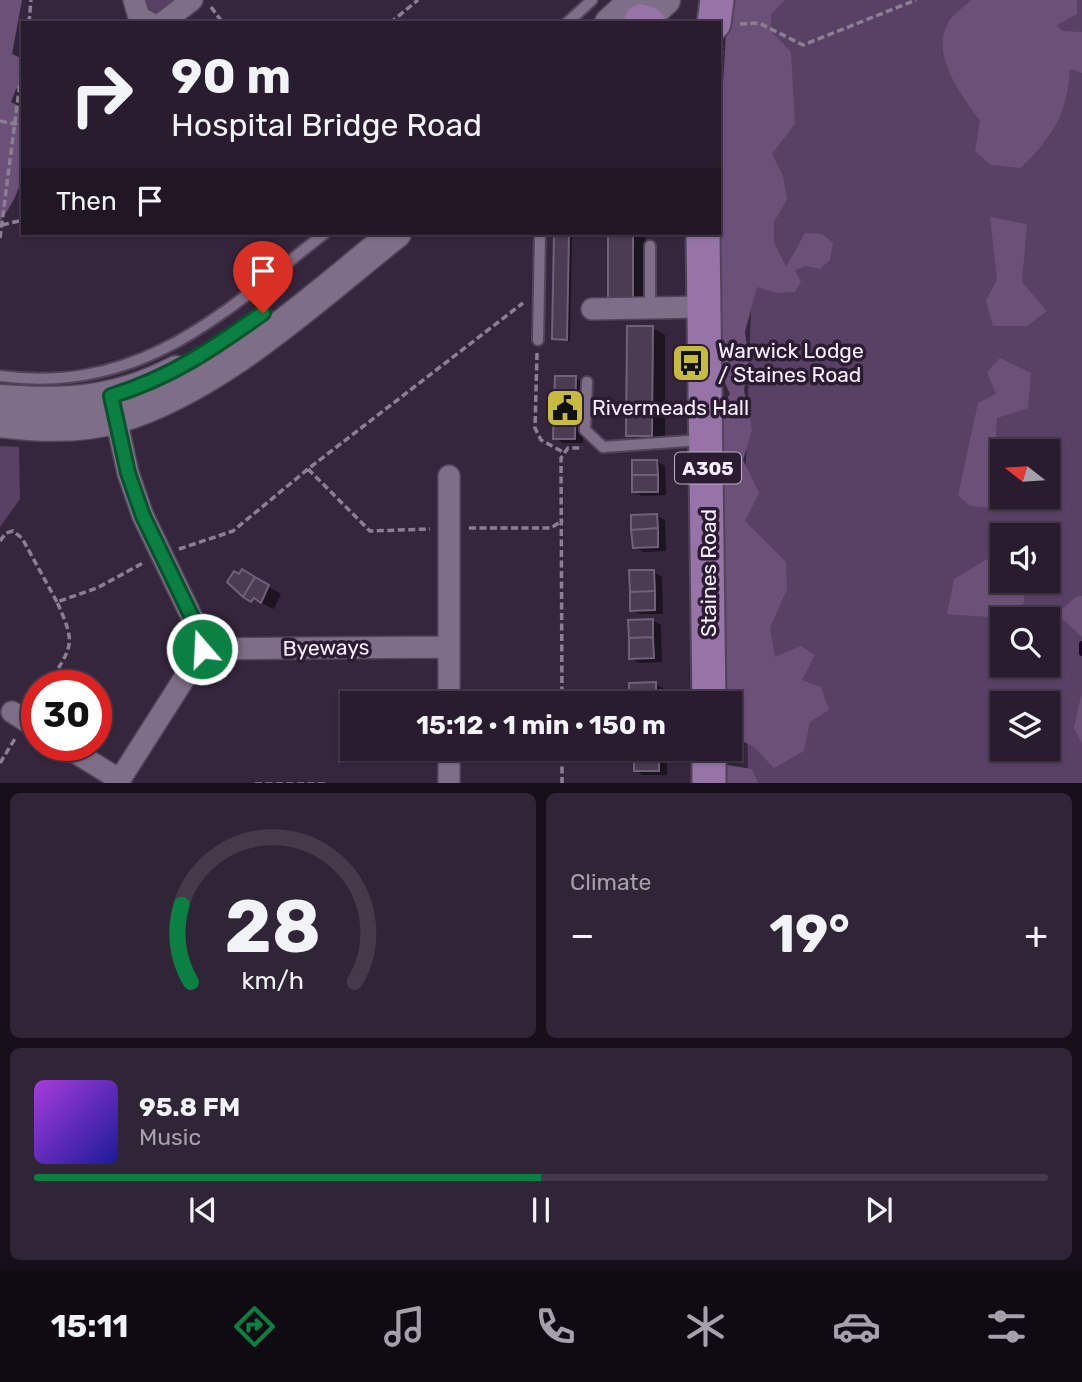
<!DOCTYPE html>
<meta charset="utf-8">
<style>
:root{--surface:#281c2e;--page:#302536;--text:#f1f3f6;--muted:#a5a1aa;--line:#443a4a;--accent:#0b8043}
body{margin:0;font-family:Rubik,sans-serif;background:var(--page);color:var(--text);height:100vh;display:flex;flex-direction:column;font-size:26px;white-space:nowrap}
*{box-sizing:border-box;margin:0}
p{font-size:23px;color:var(--muted)}
.icon{flex:none;width:38px;height:38px;fill:none;stroke:currentColor;stroke-width:2;stroke-linecap:round;stroke-linejoin:round}
.map{position:relative;height:783px;overflow:hidden}
.drawer{display:flex;flex-direction:column;gap:10px;padding:10px;background:#160f19;flex:1}
.drawer>*{flex:none}
.guide{position:absolute;left:21px;top:21px;width:700px;height:214px;border-radius:0px;box-shadow:0 2px 5px #0004,0 0 0 2px var(--line);background:#281c2e;color:var(--text);overflow:hidden}
.needle{width:46px;rotate:287deg}
.buttons{position:absolute;left:990px;top:439px;display:grid;gap:14px}
.buttons a{display:grid;place-items:center;width:70px;height:70px;border-radius:0px;background:var(--surface);box-shadow:0 2px 5px #0004,0 0 0 2px var(--line);font-size:35px}
.speed{position:absolute;left:21px;top:670px;display:flex;gap:14px;font-size:35px;font-weight:700;text-align:center}
.speed>*{display:grid;place-content:center;width:91px;height:91px;border-radius:50%;background:var(--surface);box-shadow:0 2px 5px #0004,0 0 0 2px var(--line);line-height:1}
.speed .limit{border:10px solid #d22;background:#fff;color:#111}
.pin{position:absolute;display:grid;place-items:center;width:60px;height:60px;color:#fff;margin:-72px -30px;border-radius:50% 50% 50% 0;rotate:-45deg;box-shadow:0 0 7px #0007}
.pin .icon{rotate:45deg}
.me{position:absolute;width:77px;margin:-38px;rotate:341deg;stroke-linejoin:round;filter:drop-shadow(0 0 5px #0008)}
.turn{display:flex;align-items:center;gap:24px;height:147px;padding:0 35px;font-size:32px}
.turn .icon{width:91px;height:91px;stroke-width:2.5}
.turn b{display:block;font-size:49px;line-height:60px}
.then{display:flex;align-items:center;height:66px;padding:0 35px;background:#0003;gap:14px;font-size:26px}
.big{font-size:52px;font-weight:700;line-height:1.1}
.drawer .widget{flex:1;display:flex;flex-direction:column;justify-content:center;gap:10px;min-width:0;padding:0 24px;border-radius:10px;background:var(--page)}
.drawer .dial{align-items:center;gap:0}
.dial svg{height:182px;overflow:visible;fill:none;stroke:var(--line);stroke-width:7;stroke-linecap:round;text-anchor:middle}
.dial text{fill:var(--text);stroke:none}
.song{display:flex;align-items:center;gap:21px}
.cover{width:84px;height:84px;border-radius:10px;background:linear-gradient(135deg,hsl(280 70% 55%),hsl(240 70% 35%))}
.played{height:7px;border-radius:4px;background:linear-gradient(90deg,var(--accent) 50%,var(--line) 50%)}
.keys{display:flex;justify-content:space-around;direction:ltr}
.heat{display:flex;justify-content:space-between;align-items:center;font-size:38px;direction:ltr}
.drawer .tiles{flex:1;display:grid;gap:10px;grid-template-columns:1fr 1fr}
.widget:last-child{grid-column:span 2}
.trip{position:absolute;left:340px;top:691px;width:402px;height:70px;border-radius:0px;background:var(--surface);box-shadow:0 2px 5px #0004,0 0 0 2px var(--line);font-weight:700;line-height:70px;text-align:center}
.menu{display:flex;height:112px;justify-content:space-around;align-items:center;background:#100b12;color:var(--muted)}
.menu .icon{width:49px;height:49px}
.menu .selected{color:var(--accent)}
.menu b{font-size:32px;color:var(--text)}
.map>svg:first-child{display:block}
.green{fill:#594065;fill-rule:evenodd}
.forest{fill:#6b5078}
.shadow{fill:#0007}
.lines{fill:none;stroke-linecap:round;stroke-linejoin:round}
.stream{stroke:#1d0527;stroke-width:6}
.building{fill:#4b3b53;stroke:#71607a;stroke-width:2}
.lane-casing{stroke:#524458;stroke-width:14}
.street-casing{stroke:#524458;stroke-width:24}
.secondary-casing{stroke:#524458;stroke-width:33}
.primary-casing{stroke:#524458;stroke-width:37}
.path{stroke:#8c7f93;stroke-width:3.5;stroke-dasharray:7 3.5;stroke-linecap:butt}
.lane{stroke:#7f6e88;stroke-width:10}
.street{stroke:#7f6e88;stroke-width:21}
.secondary{stroke:#7f6e88;stroke-width:30}
.primary{stroke:#9674a8;stroke-width:33}
.route-casing{stroke:#07532c;stroke-width:18}
.route{stroke:#0b8043;stroke-width:12}
.labels{text-anchor:middle;stroke-width:7;stroke-linejoin:round;paint-order:stroke}
.shield{fill:#2b1c32;stroke:#bbb0c2;stroke-width:2}
.shield-label{font-size:19px;font-weight:bold;fill:#f9efff}
.poi-label{font-size:21px;fill:#f9efff;stroke:#2b1c32;text-anchor:start}
.street-label{font-size:21px;fill:#f9efff;stroke:#2b1c32}
</style>
<div class="map">
<svg width="1082" height="784" viewBox="0 0 1082 784">
<rect width="100%" height="100%" fill="#35263d"/>
<path class="green" d="M142,0H185L159,17L148,11Z
M769,0H1082V783L748,784L745,486L760,43ZM1003,452H1048V497H1003ZM1003,536H1048V581H1003ZM1003,620H1048V665H1003ZM1003,704H1048V749H1003Z
M0,446L19,447L20,499L0,527Z"/>
<path class="forest" d="M0,0H22L12,54L23,59V85L16,89L11,102L23,108C23,154 31,182 0,221Z
M728,0H785L771,14V31L791,52L795,124L772,154L783,176L787,199L774,222V242L786,267L805,233L822,234L833,243L830,260L820,269L805,266L795,270L801,282L795,292L777,293L757,287L745,332L749,361L744,390L752,430L743,460L759,493L745,521L786,562L787,589L770,628L775,657L801,646L815,655L802,680L821,687L829,710L810,722L804,751L774,768L753,746L730,736V704L726,703L724,545L716,414L730,394L716,363L723,82Z
M971,0H1077V14L1057,25L1062,31L1082,32V73L1070,69C1067,115 1053,136 1021,168L991,165L975,151L980,121C962,96 930,55 948,23C952,15 964,7 971,0Z
M990,217L1027,224L1022,282L1047,311L1027,326H993L986,300L997,280Z
M1000,358L1031,373L1028,408L997,418L995,451L1003,453V497H1020L1012,509L970,506L958,495L978,403L996,394L987,372Z
M989,558L1003,561V581H1024V603L1000,618L947,614L954,579Z
M1082,596V637L1057,614L1076,597Z
M1082,691V744L1074,728Z
M721,764L752,769L758,783L721,784Z"/>
<path class="shadow" d="M556,233H572L570,341L554,338Z
M610,233H645V308L610,301Z
M652,328L665,335V442H641L628,435Z
M576,378L584,383L583,443H563L555,438Z
M657,461L665,466L666,495L642,496L634,491Z
M657,516L665,520L666,551L643,552L634,547Z
M243,571L281,594L274,609L244,595L240,576Z
M654,572L662,577L663,614H640L632,610Z
M652,620L661,625L662,662L639,663L631,658Z
M655,684L663,688L664,704H631Z
M635,749H667V775H643L635,770Z"/>
<g class="lines">
<path class="stream" d="M1082,644V653"/>
</g>
<path class="building" d="M554,233H569L567,340L552,339Z
M608,233H633V302H608Z
M627,326H653L652,436H626Z
M555,376H576L575,439H553Z
M632,460H657L658,475H632Z
M632,475H658V492H632Z
M657,514L658,528L631,530V515Z
M658,528V547L633,548L631,530Z
M242,569L255,577L243,597L227,582L234,571L239,574Z
M629,570H654L655,591L630,592Z
M255,577L269,585L261,603L254,598L251,602L243,597Z
M655,591V610L630,611V592Z
M653,619V637L629,638L628,620Z
M653,637L654,658L629,659V638Z
M656,682V697L629,699V683Z
M656,697L657,704H630L629,699Z
M634,749H659V753H634Z
M634,753H659V771H634Z"/>
<g class="lines">
<defs>
<path id="lane" d="M567,23L592,0
M650,306V246
M538,340L540,233
M0,376C141,395 223,313 325,233
M587,382L585,430L603,447L702,440"/>
<path id="street" d="M134,0L139,17L150,23
M162,23L192,0
M592,309L704,307
M116,418L128,473L143,516L201,636L203,649L117,784
M449,476V704
M203,649L449,647
M12,712L37,728
M65,746L120,780
M449,749V784"/>
<path id="secondary" d="M610,23L635,0
M639,23L665,0
M0,400C65,405 117,402 176,371
M0,422C38,427 79,429 117,418C219,388 314,298 396,233"/>
<path id="primary" d="M641,21L648,23
M714,23L717,0
M703,233L709,704
M709,784V749"/>
</defs>
<use href="#lane" class="lane-casing"/>
<use href="#street" class="street-casing"/>
<use href="#secondary" class="secondary-casing"/>
<use href="#primary" class="primary-casing"/>
<path class="path" d="M211,7L223,23
M29,23L31,0
M390,23L418,0
M740,24L759,23L803,45L916,0
M719,79L722,47
M0,121L15,124L23,119
M2,225L23,220
M112,233H114
M0,238L23,59
M537,353L535,428L541,440L563,452
M308,469L370,531L430,529
M469,528H551L563,520
M0,541L6,533L13,531L22,538L57,602
M179,549L233,531L308,469L523,303
M47,686C72,646 77,646 57,602L97,588L143,563
M562,704L561,458L568,448H583
M0,763L16,737
M255,784H327
M562,784V749"/>
<use href="#lane" class="lane"/>
<use href="#street" class="street"/>
<use href="#secondary" class="secondary"/>
<use href="#primary" class="primary"/>
</g>
<g class="lines">
<defs>
<path id="route" d="M202,649L201,636L143,516L128,473L111,396C172,377 212,349 263,313"/>
</defs>
<use href="#route" class="route-casing"/>
<use href="#route" class="route"/>
</g>
<defs>
<symbol id="bus-square" viewBox="-11 -11 22 22"><rect x="-9" y="-9" width="18" height="18" rx="4" fill="#c6bb3c" stroke="#2b1c32"/><path d="M-5-6H5V4H4V6H2V4H-2V6H-4V4H-5ZM-3.5-4V0h7V-4ZM-3.5 1.2v1.5H-2V1.2ZM2 1.2v1.5H3.5V1.2Z" fill="#111"/></symbol>
<symbol id="civic-square" viewBox="-11 -11 22 22"><rect x="-9" y="-9" width="18" height="18" rx="4" fill="#c6bb3c" stroke="#2b1c32"/><path d="M-.6-6.5H3V-4.5H.6V-3L4-1V1h2V6H-6V1h2V-1L-.6-3ZM-1.2 2.5V6h2.4V2.5Z" fill="#111"/></symbol>
</defs>
<g fill-rule="evenodd">
<use href="#bus-square" x="669" y="341" width="44" height="44"/>
<use href="#civic-square" x="543" y="386" width="44" height="44"/>
</g>
<g class="labels">
<rect class="shield" x="675" y="452.5" width="66" height="31" rx="5"/>
<g class="shield-label">
<text x="708" y="475">A305</text>
</g>
<g class="poi-label">
<text x="718" y="358">Warwick Lodge<tspan x="718" dy="24">/ Staines Road</tspan></text>
<text x="592" y="415">Rivermeads Hall</text>
</g>
<g class="street-label">
<text transform="translate(709 573) rotate(-90)" y="7">Staines Road</text>
<text transform="translate(326 648) rotate(-1)" y="7">Byeways</text>
</g>
</g>
</svg>
<div class="buttons">
<a><svg class="needle" viewBox="-14 -14 28 28"><path d="M0-13l5 13h-10z" fill="#e53935"/><path d="M0 13l5-13h-10z" fill="#a5a1aa"/></svg></a>
<a><svg class="icon" aria-label="sound" viewBox="0 0 24 24"><path d="M4 9h4l5-4v14l-5-4H4zM17 9q2 3 0 6"/></svg></a>
<a><svg class="icon" aria-label="search" viewBox="0 0 24 24"><circle cx="10" cy="10" r="6"/><path d="M15 15l6 6"/></svg></a>
<a><svg class="icon" aria-label="layers" viewBox="0 0 24 24"><path d="M12 4l9 5-9 5-9-5zM3 14l9 5 9-5"/></svg></a>
</div>
<div class="speed"><div class="limit">30</div></div>
<div class="pin" style="left:263px;top:313px;background:#d93025"><svg class="icon" aria-label="arrive" viewBox="0 0 24 24"><path d="M6 21V4h12l-3 4 3 4H6"/></svg></div>
<svg class="me" style="left:202px;top:649px" viewBox="-20 -20 40 40"><circle r="17" fill="#0b8043" stroke="#fff" stroke-width="3"/><path d="M0-11L8 9 0 5-8 9z" fill="#fff"/></svg>
<div class="trip">15:12 · 1 min · 150 m</div>
<div class="guide">
<div class="turn"><svg class="icon" aria-label="right" viewBox="0 0 24 24"><path d="M7 20v-9h11M14 6l5 5-5 5"/></svg><div><b>90 m</b>Hospital Bridge Road</div></div>
<div class="then">Then<svg class="icon" aria-label="arrive" viewBox="0 0 24 24"><path d="M6 21V4h12l-3 4 3 4H6"/></svg></div>
</div>
</div>
<section class="drawer">
<div class="tiles">
<div class="widget dial"><svg viewBox="0 0 100 80">
<path d="M14 69A42 42 0 1 1 86 69"/>
<path d="M14 69A42 42 0 0 1 10 35" stroke="#0b8043"/>
<text x="50" y="56" font-size="32" font-weight="700">28</text>
<text x="50" y="72" font-size="11">km/h</text>
</svg></div>
<div class="widget"><p>Climate</p>
<div class="heat"><a>−</a><b class="big">19°</b><a>+</a></div>
</div>
<div class="widget">
<div class="song"><i class="cover"></i><div><b>95.8 FM</b><p>Music</p></div></div>
<div class="played"></div>
<div class="keys"><svg class="icon" aria-label="previous" viewBox="0 0 24 24"><path d="M18 5L8 12l10 7zM5 5v14"/></svg><svg class="icon" aria-label="pause" viewBox="0 0 24 24"><path d="M8 5v14M16 5v14"/></svg><svg class="icon" aria-label="next" viewBox="0 0 24 24"><path d="M6 5l10 7-10 7zM19 5v14"/></svg></div>
</div>
</div>
</section>
<nav class="menu">
<b>15:11</b>
<svg class="icon selected" aria-label="directions" viewBox="0 0 24 24"><path d="M12 3l9 9-9 9-9-9zM9 14v-3h6M13 9l2 2-2 2"/></svg>
<svg class="icon" aria-label="music" viewBox="0 0 24 24"><path d="M9 18V5l10-2v13"/><circle cx="6" cy="18" r="3"/><circle cx="16" cy="16" r="3"/></svg>
<svg class="icon" aria-label="phone" viewBox="0 0 24 24"><path d="M5 4h4l2 5-3 2q2 4 5 5l2-3 5 2v4C11 20 4 13 5 4z"/></svg>
<svg class="icon" aria-label="climate" viewBox="0 0 24 24"><path d="M12 3v18M4 7l16 10M4 17L20 7"/></svg>
<svg class="icon" aria-label="car" viewBox="0 0 24 24"><path d="M5 17H2v-5l4-1 3-4h7l3 4 3 1v5h-3M9 17h6M6 11h13"/><circle cx="7" cy="17" r="2"/><circle cx="17" cy="17" r="2"/></svg>
<svg class="icon" aria-label="filters" viewBox="0 0 24 24"><path d="M4 7h16M4 17h16"/><circle cx="9" cy="7" r="2"/><circle cx="15" cy="17" r="2"/></svg>
</nav>
